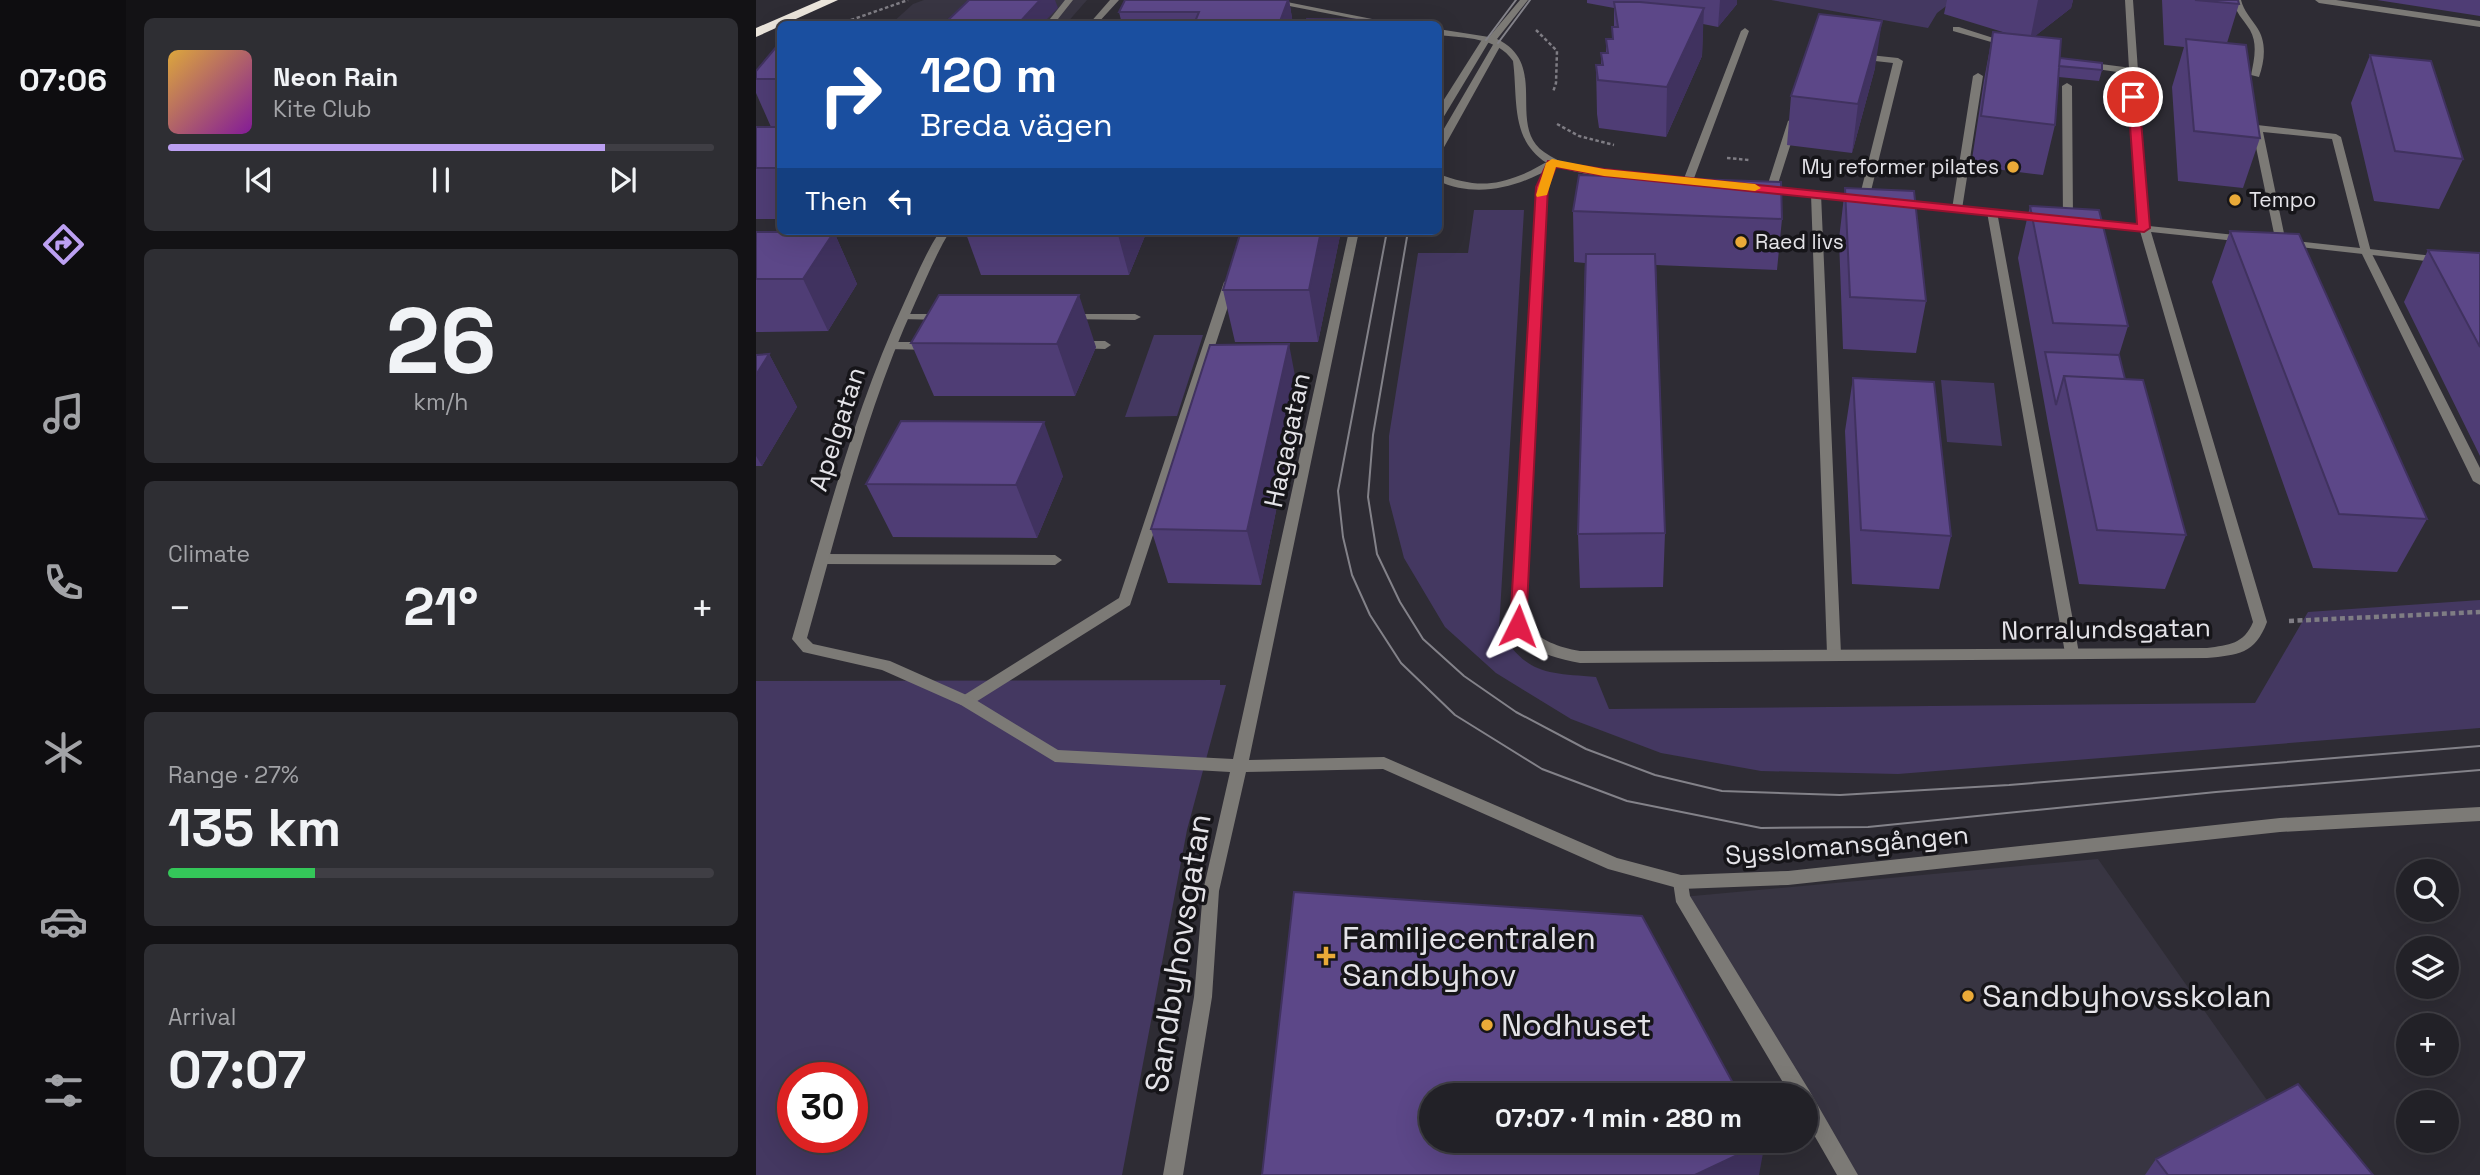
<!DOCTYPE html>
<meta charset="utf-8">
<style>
:root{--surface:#222127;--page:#2e2e33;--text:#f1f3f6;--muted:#a2a3a7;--line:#3f3e44;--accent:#bca0f2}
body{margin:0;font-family:"Space Grotesk",sans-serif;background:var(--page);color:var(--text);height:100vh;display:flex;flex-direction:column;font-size:26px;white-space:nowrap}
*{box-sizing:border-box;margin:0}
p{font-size:23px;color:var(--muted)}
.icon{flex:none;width:38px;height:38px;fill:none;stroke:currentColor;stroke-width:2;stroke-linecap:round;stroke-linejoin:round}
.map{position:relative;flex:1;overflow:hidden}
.side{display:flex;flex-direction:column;gap:18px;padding:18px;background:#131215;width:630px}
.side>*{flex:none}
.banner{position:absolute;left:21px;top:21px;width:665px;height:214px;border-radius:10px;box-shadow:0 7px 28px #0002,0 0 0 2px var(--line);background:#1a4fa0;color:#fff;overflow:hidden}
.controls{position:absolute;left:1640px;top:859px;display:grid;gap:14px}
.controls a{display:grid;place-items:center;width:63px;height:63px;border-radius:50%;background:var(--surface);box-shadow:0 7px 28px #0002,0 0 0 2px var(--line);font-size:35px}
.speed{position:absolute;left:21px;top:1062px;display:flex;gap:14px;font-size:35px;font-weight:700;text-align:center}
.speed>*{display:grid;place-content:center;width:91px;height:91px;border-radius:50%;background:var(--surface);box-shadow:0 7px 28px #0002,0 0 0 2px var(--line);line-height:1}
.speed .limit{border:10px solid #d22;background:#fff;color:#111}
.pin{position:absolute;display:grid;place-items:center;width:60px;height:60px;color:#fff;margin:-30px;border:4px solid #fff;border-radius:50%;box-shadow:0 2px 7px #0007}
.me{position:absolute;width:77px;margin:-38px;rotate:3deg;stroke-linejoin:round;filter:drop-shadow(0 0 5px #0008)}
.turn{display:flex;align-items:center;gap:24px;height:147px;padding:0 28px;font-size:32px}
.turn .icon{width:91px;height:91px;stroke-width:2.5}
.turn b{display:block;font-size:49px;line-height:60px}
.then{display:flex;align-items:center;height:66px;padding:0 28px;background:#0003;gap:14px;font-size:26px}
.big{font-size:52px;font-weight:800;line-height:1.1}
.side .tile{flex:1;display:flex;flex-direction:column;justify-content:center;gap:10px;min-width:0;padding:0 24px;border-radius:10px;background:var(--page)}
.side .dial{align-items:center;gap:0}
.dial b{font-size:91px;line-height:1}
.song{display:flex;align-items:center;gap:21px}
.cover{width:84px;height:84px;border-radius:10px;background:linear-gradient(135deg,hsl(40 70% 55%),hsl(290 70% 35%))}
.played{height:7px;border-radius:4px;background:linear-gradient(90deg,var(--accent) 80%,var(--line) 80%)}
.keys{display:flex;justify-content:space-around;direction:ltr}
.heat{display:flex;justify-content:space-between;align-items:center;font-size:38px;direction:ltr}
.charge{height:10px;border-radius:5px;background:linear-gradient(90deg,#34c759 27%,var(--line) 0)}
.trip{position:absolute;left:663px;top:1083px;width:399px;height:70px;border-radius:35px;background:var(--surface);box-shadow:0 7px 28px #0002,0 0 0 2px var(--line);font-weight:800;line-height:70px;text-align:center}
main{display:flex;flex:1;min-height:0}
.tab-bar{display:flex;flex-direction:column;width:126px;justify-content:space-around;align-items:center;background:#0e0d10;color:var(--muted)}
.tab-bar .icon{width:49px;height:49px}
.tab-bar .current{color:var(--accent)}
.tab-bar b{font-size:32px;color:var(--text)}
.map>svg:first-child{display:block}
.built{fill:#383542}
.green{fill:#443861;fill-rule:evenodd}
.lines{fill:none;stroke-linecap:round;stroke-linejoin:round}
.path-far1{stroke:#7f7d84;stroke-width:2.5;stroke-dasharray:3.5 2.5;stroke-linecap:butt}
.path{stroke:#7f7d84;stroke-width:4.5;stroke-dasharray:5 3.5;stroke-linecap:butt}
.lane{fill:#7c7a76;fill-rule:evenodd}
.street{fill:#7c7a76;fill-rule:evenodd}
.highway{fill:#ebe5dc;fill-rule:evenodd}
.tram{stroke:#838289;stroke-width:2}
.wall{fill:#4f3d75}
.shaded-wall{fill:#40325f}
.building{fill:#5c4788;stroke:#40325f;stroke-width:2}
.route{fill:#e11d48;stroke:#92132f;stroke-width:2}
.slow{fill:#f59e0b}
.poi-dot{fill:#eaaa38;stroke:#161519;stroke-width:2.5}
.labels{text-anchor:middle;stroke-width:7;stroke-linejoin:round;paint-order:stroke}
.far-poi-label{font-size:21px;fill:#e4e3e8;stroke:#161519;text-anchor:start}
.street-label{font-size:26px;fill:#e4e3e8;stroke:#161519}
.near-poi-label{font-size:32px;fill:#e4e3e8;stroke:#161519;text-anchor:start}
.near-street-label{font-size:32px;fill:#e4e3e8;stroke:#161519}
</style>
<main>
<nav class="tab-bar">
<b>07:06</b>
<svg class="icon current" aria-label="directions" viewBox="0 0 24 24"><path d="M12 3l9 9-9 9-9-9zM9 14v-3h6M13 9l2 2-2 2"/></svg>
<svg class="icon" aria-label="music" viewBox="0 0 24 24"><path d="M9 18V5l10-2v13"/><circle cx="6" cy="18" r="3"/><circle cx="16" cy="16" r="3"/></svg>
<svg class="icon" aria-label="phone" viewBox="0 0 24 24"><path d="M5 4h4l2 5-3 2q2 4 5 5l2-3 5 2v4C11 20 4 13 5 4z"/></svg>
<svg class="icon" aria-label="climate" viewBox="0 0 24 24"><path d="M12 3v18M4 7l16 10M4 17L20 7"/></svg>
<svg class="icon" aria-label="car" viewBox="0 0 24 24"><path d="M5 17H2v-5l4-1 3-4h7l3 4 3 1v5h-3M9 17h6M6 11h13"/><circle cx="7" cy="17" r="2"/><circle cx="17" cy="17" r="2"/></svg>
<svg class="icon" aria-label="filters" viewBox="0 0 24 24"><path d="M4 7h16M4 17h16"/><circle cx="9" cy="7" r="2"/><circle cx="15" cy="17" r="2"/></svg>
</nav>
<section class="side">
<div class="tile">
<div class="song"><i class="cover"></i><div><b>Neon Rain</b><p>Kite Club</p></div></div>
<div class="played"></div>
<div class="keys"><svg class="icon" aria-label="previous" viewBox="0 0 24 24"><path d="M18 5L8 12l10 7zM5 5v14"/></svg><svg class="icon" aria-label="pause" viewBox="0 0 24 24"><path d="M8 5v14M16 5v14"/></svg><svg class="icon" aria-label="next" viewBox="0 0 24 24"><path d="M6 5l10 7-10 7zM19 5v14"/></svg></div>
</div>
<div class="tile dial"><b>26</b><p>km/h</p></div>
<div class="tile"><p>Climate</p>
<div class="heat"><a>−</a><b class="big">21°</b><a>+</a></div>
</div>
<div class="tile"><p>Range · 27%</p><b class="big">135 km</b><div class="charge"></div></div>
<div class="tile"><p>Arrival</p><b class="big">07:07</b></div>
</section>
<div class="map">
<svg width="1724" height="1175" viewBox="0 0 1724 1175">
<rect width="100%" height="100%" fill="#2e2c34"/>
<path class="built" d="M168,0H331L310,24H135L157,4Z
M1342,859L1520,1113L1394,1175H1092L1050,1096L926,897Z"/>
<path class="green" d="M1015,0H1198L1181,13L1172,28Z
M718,210H768L743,629C770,675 791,673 840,677L853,709L1499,703L1552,612L1724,600V728L1142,774L1005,771L905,753L815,719L740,673L689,627L648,558L633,500V436L662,253H712Z
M398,335H447L421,416L369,417Z
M1185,380L1238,383L1246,446L1191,442Z
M464,680V685H470L431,830L366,1175H0V681ZM37,1078H96V1138H37Z"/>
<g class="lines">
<path class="path-far1" d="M95,20L152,0
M780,30L801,51L800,83L797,92
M801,124L823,136L858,145
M971,158L993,160"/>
<path class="path" d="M1533,621L1724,612"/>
<path class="lane" d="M309,0H317L298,24H290Z
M1477,0H1485C1488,11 1494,17 1500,26C1511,41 1509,60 1503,77L1495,75C1498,60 1502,44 1494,30C1487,19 1479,12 1477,0Z
M1559,0H1580L1724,21V27L1563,3Z
M1197,27H1203L1256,44L1249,46L1197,31Z
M989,28L993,31L937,181L928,183L927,181L985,31Z
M727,38L734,40L687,118L682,121V109Z
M742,40L746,43L687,149L682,152V139L738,43Z
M1104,54L1142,58L1147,61L1113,199L1108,202L1103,199L1137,63L1101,59L1099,57Z
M1329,62L1376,68L1381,71L1376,74L1326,67V63Z
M1222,73L1227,76L1206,209L1201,212L1196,209L1217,76Z
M1311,83L1316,86L1317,221L1312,224L1307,221L1306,86Z
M1037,118L1042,121L1020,190L1015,193L1011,192L1010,190L1032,121Z
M1501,125L1580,134L1585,137L1615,252L1724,468V485L1717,481L1605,252L1576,139L1507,132L1530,243L1525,246L1520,243L1496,128Z
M796,160L800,161V165C764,187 722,199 682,181V174C714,185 733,188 765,175C776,171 785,164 796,160Z
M1060,191L1065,194L1085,654L1083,658H1073L1071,654L1055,194Z
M1236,209L1241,212L1323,653L1321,657H1311L1309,653L1231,212Z
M474,279L480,282L374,605L215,705H205L202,701L205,697L363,598L468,282Z
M148,314H188L194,317L188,320L144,319V315Z
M314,314H379L385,317L379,320L310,319V315Z
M322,341H349L355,345L349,349L318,348L316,345Z
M135,342H176L182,346L176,350L131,349V343Z
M66,554L299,555L306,560L299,565L66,564L59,559Z
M925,875L931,877L934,896L1053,1090L1102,1175H1081L1050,1121V1096H1035L920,902L917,882L919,877Z"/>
<path class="street" d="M354,0H363L341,24H333Z
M503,0H521L641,24H626Z
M764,0H772L741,39C794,64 750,125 788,152C822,177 875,173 915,176L920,179L915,182C876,179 837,179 800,166L791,187L769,624C785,641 802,647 824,651L1451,648C1473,645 1488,644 1497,622L1384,231L1329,225L1324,222L1329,219L1382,224L1369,0H1377L1393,226L1489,236L1494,239L1489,242L1395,232L1511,622C1499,654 1482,655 1451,658L824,663C797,658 770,650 755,626L781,187L791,163C754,140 762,99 757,61C741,37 709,38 682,35V29L733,37Z
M1008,186L1106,196L1111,199L1106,202L1004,191L1003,189Z
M1141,200L1288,215L1293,218L1288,221L1137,205V201Z
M184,231H194C180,254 170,279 159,303C110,410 83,525 51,638L57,644L134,661L215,697L302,750L477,759L593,231H603L493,760L628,757L861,858L925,875L1032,871L1524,818L1724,807V821L1524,832L1032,885L925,889L852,869L627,769L490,772L463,891L456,997L427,1175H407L438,997L447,891L474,772L299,762L205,705L126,670L47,652L36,639C69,525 98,411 148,303C159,279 169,254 184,231Z
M1530,240L1724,261V267L1526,245L1525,243Z"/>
<path class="highway" d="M65,0H82L0,37V28Z"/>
<path class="tram" d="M730,40L760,0
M742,43L774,0
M631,231L582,491L587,537L596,575L614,615L645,663L699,715L786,769L871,801L1005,828L1112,827L1460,792L1724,770
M652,231L617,435L612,497L621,554L644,602L667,639L708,676L760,712L830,749L899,775L966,791L1084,795L1253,785L1724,746"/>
</g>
<path class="wall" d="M533,0L537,24H366L363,12Z
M831,0H981V4L962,27L947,24L946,56L910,137L843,128L841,114L840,65H845V53H850V39H856V27H858V8L831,3Z
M1191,0H1317L1315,8L1279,36L1304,58L1346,70L1343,81L1303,77L1299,125L1287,175L1215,166L1228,80L1237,32L1250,33L1188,14Z
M1406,0H1482L1483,4L1471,43L1504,138L1487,188L1422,181L1416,87L1428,47L1408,45Z
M1621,0H1724V16Z
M24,46V219H0V127H15L0,93V71Z
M1614,55L1707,159L1683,209L1618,201L1595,103Z
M1119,68L1096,153L1031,145L1035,96Z
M1089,188L1170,301L1160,353L1087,349L1083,239Z
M1274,206L1372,326L1363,355L1369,379L1430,535L1409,589L1323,584L1293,429L1262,258Z
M817,211L1026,219L1021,270L900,265L909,533L907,587L824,588L822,534L829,263L818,262Z
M209,231H391L373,275H225Z
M485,231H585L562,342H479L467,290Z
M1474,231L1671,519L1641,572L1557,568L1456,282Z
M0,232H78L101,284L72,331L0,332Z
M1672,250L1724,253V456L1648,302Z
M183,295L340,347L319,396H178L155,343Z
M13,354L41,407L6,466H0V355Z
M1097,378L1195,536L1183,589L1096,584L1089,431Z
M543,397L505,585L412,583L395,529Z
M307,476L281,538L137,537L110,484Z
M1400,1159L1617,1175H1389Z"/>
<path class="shaded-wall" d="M284,0H299L302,8L286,24H262Z
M532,0H533L537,24H523Z
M964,0H981V4L962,27Z
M1282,0H1317L1315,8L1274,40Z
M948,8L946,56L910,137L911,87Z
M1126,21L1119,68L1096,153L1102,104Z
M361,231H391L373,275Z
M565,231H585L562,342L553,290Z
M78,232L101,284L72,331L47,279Z
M323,295L340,347L319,396L301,344Z
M533,344L543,397L505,585L491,531Z
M13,354L41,407L6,466L0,456V375Z
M288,422L307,476L281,538L260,485Z
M1009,1142L1003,1175H939Z"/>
<path class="building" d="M213,0H284L262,24H188Z
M369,0H532L523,24H438L443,12H363Z
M1439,0H1482L1483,4Z
M858,2H884L948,8L911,87L842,80L840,65H847L845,53H852L850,39H857L856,27H862Z
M1063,14L1126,21L1102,104L1035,96Z
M551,19L617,20L616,24H549Z
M1237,32L1305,39L1299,125L1225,116Z
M1430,39L1490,45L1504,138L1438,131Z
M21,46H24V79H0V71Z
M1614,55L1675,61L1707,159L1639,151Z
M1304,58L1346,63V70L1303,66Z
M0,127H24V168H0Z
M823,175L1025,182L1026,219L817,211Z
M1089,188L1158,191L1170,301L1094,297Z
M1274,206L1343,210L1372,326L1297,323Z
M485,231H565L553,290H467Z
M1474,231L1543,234L1671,519L1583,514Z
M0,232H78L47,279H0Z
M1672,250L1724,253V347Z
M830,254H899L909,533L822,534Z
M183,295H323L301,344L155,343Z
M533,344L491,531L395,529L454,345Z
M1289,352L1363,355L1369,379L1308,376L1300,405Z
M13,354L0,375V355Z
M1308,376L1387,380L1430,535L1341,530Z
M1097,378L1178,382L1195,536L1105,530Z
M145,421L288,422L260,485L110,484Z
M538,892L886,916L984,1096H676V1141L1009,1142L939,1175H506Z
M1542,1084L1617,1175H1412L1400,1159Z"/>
<path class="route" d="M1377,94L1383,97L1394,228L1388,232L848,176L800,167L792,187L770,626L768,630H756L754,626L780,187L792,161L848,169L1381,224L1372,97Z"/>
<path class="slow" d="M796,159L848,169L999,184L1005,188L999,191L848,176L800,167L791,195L781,197L780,195L790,163Z"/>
<g class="poi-dot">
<circle cx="1257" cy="167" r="7"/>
<circle cx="1479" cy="200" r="7"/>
<circle cx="985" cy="242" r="7"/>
<path d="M566.5 945.5h7v7h7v7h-7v7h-7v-7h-7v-7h7z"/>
<circle cx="1212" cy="996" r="7"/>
<circle cx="731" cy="1025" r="7"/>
</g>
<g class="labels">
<g class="far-poi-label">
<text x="1243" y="174" text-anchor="end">My reformer pilates</text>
<text x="1493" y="207">Tempo</text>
<text x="999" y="249">Raed livs</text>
</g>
<g class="street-label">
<text transform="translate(81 429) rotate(-72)" y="9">Apelgatan</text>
<text transform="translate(531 440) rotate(-78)" y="9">Hagagatan</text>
<text transform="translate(1350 629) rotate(-1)" y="9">Norralundsgatan</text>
<text transform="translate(1091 845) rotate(-5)" y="9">Sysslomansgången</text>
</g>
<g class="near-poi-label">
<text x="586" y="949">Familjecentralen<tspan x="586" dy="37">Sandbyhov</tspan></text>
<text x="1226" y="1007">Sandbyhovsskolan</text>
<text x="745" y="1036">Nodhuset</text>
</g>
<g class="near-street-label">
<text transform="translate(422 953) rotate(-81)" y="11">Sandbyhovsgatan</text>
</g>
</g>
</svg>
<div class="controls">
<a><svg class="icon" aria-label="search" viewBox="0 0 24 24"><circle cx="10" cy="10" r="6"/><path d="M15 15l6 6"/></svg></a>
<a><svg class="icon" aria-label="layers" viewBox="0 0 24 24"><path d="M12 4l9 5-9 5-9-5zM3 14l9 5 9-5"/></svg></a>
<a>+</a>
<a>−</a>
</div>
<div class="speed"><div class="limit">30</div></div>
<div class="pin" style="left:1377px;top:97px;background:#d93025"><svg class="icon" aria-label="arrive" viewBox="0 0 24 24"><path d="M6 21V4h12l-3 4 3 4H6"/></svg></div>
<svg class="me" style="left:762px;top:626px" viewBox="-20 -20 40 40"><path d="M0-17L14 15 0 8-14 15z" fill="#e11d48" stroke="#fff" stroke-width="4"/></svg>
<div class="trip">07:07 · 1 min · 280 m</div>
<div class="banner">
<div class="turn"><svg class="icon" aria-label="right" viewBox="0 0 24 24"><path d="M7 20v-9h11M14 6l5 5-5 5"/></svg><div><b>120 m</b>Breda vägen</div></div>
<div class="then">Then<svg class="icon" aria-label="left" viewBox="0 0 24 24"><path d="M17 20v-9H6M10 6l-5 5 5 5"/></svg></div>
</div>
</div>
</main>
